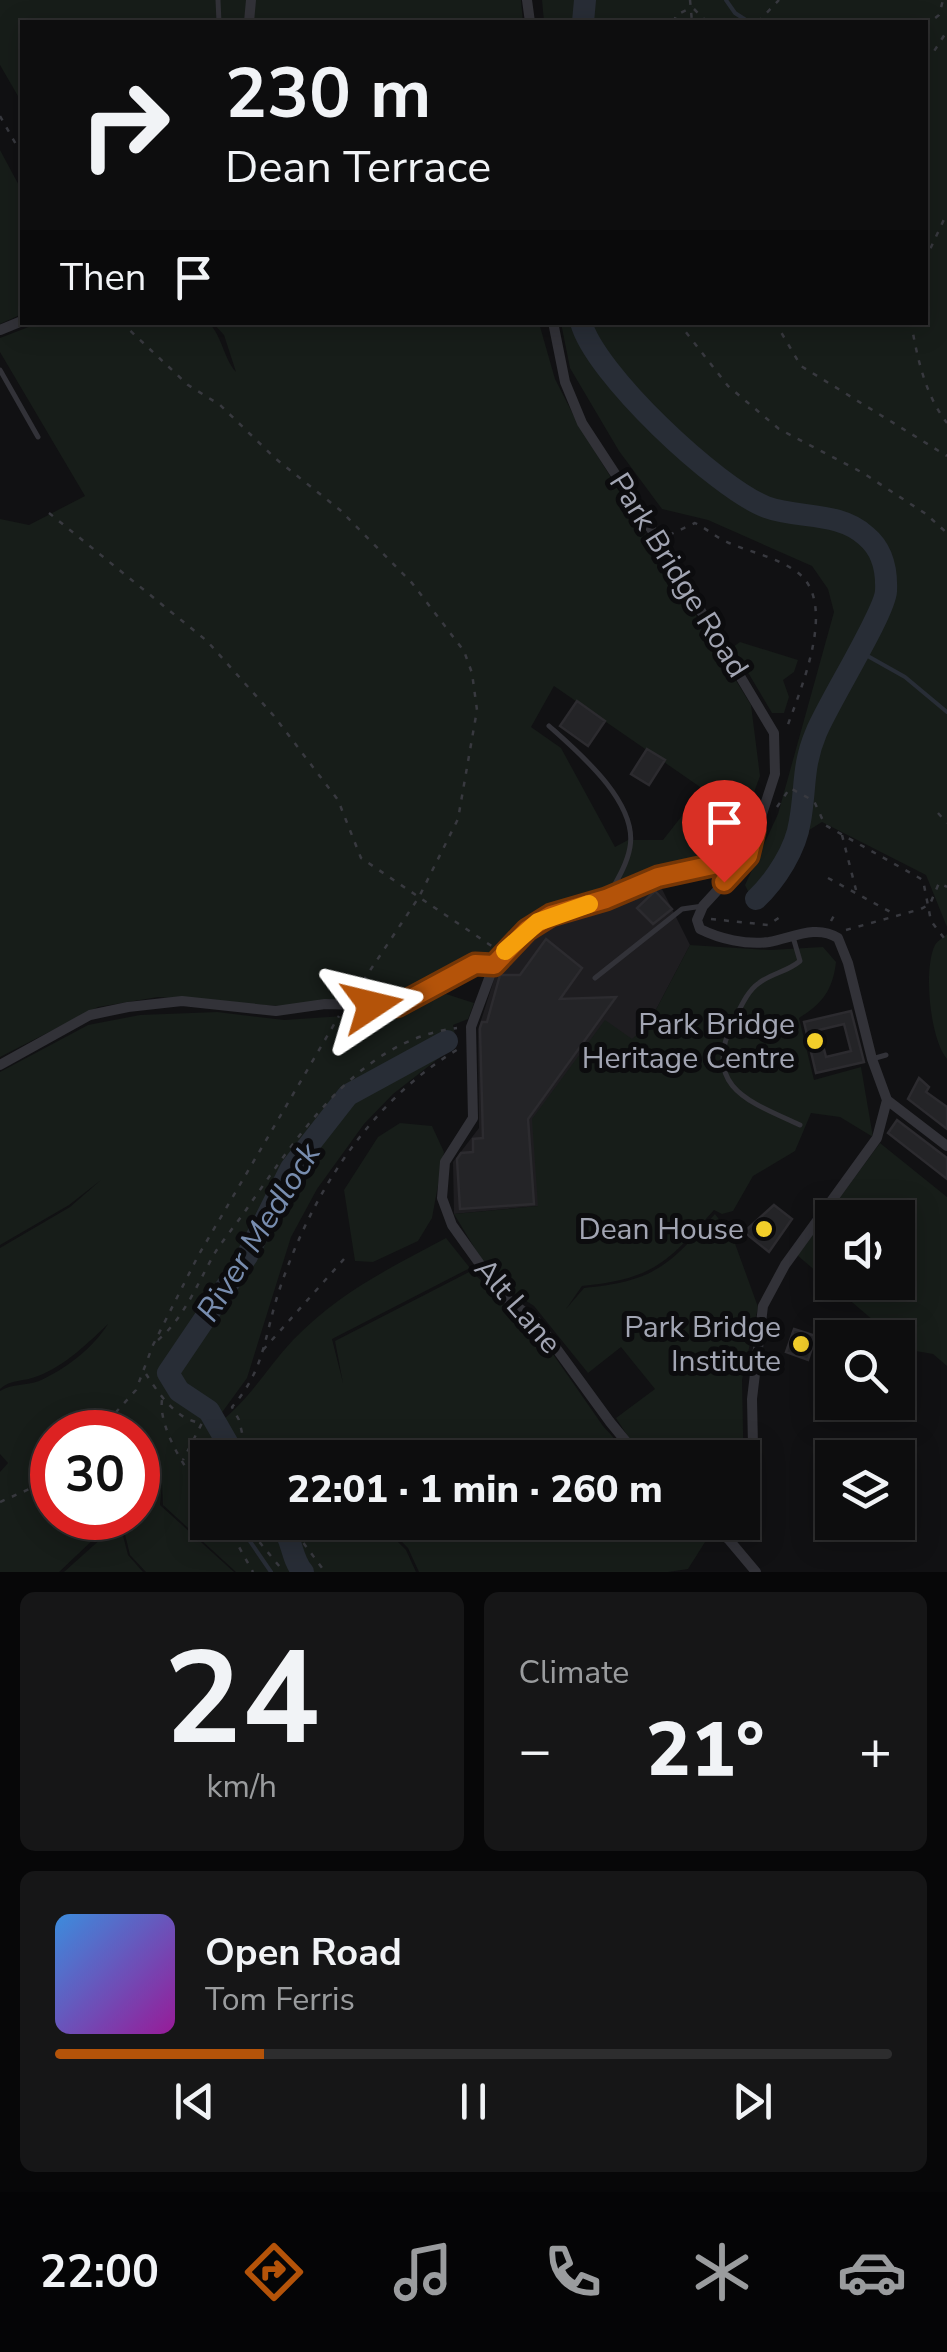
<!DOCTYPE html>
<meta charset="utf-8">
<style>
:root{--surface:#0d0d0e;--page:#161617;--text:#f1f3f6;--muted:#9a9c9e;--line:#2d2d2e;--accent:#b45309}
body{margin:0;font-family:"Nunito Sans",sans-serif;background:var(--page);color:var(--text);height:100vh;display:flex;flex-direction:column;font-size:38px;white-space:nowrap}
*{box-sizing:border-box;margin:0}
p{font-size:32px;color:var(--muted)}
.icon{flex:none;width:55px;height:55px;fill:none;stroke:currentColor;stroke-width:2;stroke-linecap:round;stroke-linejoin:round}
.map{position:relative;height:1572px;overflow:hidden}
.sheet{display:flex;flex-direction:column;gap:20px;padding:20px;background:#070708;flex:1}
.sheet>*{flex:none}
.banner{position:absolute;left:20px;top:20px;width:908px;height:305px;border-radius:0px;box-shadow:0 5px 25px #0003,0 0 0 2px var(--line);background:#0d0d0e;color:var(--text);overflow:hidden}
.fabs{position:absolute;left:815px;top:1200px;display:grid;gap:20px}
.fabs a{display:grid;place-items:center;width:100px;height:100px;border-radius:0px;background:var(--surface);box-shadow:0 5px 25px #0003,0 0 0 2px var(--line);font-size:50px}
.speed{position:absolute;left:30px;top:1410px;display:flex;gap:20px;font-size:50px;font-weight:700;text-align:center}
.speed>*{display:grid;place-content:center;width:130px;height:130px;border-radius:50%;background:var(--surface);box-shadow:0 5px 25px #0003,0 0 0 2px var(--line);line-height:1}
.speed .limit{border:15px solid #d22;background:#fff;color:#111}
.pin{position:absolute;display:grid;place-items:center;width:85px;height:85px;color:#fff;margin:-102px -42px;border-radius:50% 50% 50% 0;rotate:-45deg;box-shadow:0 0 10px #0007}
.pin .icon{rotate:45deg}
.me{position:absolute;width:110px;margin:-55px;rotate:80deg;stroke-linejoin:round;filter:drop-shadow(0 0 8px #0008)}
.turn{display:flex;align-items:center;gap:35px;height:210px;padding:0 40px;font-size:45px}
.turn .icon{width:130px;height:130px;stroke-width:2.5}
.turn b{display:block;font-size:70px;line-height:85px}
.then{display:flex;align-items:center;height:95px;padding:0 40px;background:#0003;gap:20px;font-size:38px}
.big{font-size:75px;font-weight:800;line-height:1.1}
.sheet .tile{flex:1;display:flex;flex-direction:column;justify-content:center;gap:15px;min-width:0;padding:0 35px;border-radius:15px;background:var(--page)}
.sheet .dial{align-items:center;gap:0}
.dial b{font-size:130px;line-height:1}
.song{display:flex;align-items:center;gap:30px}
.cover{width:120px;height:120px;border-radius:15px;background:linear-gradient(135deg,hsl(210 70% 55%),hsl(300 70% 35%))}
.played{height:10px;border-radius:5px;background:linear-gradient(90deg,var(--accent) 25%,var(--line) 25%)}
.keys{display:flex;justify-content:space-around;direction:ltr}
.heat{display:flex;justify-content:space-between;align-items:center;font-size:55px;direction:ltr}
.sheet .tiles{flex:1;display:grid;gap:20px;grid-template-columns:1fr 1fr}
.tile:last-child{grid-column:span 2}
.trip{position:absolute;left:190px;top:1440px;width:570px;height:100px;border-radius:0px;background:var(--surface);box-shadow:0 5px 25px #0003,0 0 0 2px var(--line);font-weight:800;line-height:100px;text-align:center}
.menu{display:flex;height:160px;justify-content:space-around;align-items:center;background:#050506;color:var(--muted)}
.menu .icon{width:70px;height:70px}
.menu .current{color:var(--accent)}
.menu b{font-size:45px;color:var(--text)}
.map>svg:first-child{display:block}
.built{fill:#1e1d20}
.green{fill:#171d19;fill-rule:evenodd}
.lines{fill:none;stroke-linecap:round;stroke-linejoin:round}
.stream{stroke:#282d36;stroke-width:4}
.river{stroke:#282d36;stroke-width:22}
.building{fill:#242427;stroke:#2c2b2f;stroke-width:2.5;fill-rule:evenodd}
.path{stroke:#38393f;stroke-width:2.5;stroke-dasharray:5 8;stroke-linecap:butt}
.lane{stroke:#323238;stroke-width:5}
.street{stroke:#323238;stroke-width:10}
.route-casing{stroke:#753606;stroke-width:25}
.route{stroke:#b45309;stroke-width:18}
.slow{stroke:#f59e0b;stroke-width:18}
.poi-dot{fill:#f2ce2a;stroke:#0c0c0e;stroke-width:4}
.labels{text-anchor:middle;stroke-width:10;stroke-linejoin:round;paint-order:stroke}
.street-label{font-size:30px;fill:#a2a5b3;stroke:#0c0c0e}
.poi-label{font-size:30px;fill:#a2a5b3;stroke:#0c0c0e;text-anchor:end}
.water-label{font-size:32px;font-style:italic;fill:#788daf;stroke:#0c0c0e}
</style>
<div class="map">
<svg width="947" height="1572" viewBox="0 0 947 1572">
<rect width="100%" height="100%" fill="#111113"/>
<path class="built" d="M659,883L690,945L649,1023L633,1039L538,1206L454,1214L453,1162L479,1128L478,1030L496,973L522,943L564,917Z"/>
<path class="green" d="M0,0H521L523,22H22V103L0,65Z
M542,0H947V927L926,875L822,822L790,842L756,908L745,885L778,814L834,612L828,589L812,566L708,520L662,509L619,451L570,368L561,323L925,322V22H544Z
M0,150L22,191V314L0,324Z
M39,323H209C223,338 223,357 236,372L224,335L213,323H539L555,379L578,424L751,705L760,776L750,803L721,847L555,907L522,926L483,957L412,996L279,1006L158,997L98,1007L0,1057V519L29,525L85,496L0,352V338ZM554,686L703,789L663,840H628L615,847L561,748L531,727Z
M740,642L798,660L794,672L783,680L789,697L784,713H772L733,647Z
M947,934V1059C930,1039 923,969 935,945C938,940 943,938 947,934Z
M690,945L770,950L823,947L836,962C833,990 822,1004 799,1018L814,1080L861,1067L873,1137L840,1117L811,1113L795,1151L753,1176L733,1211L722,1214L714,1210C668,1262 654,1279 582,1286L566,1309L584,1288C656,1281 669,1265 715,1214L733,1238L758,1307L742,1380L744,1482L743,1487L742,1458L654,1457L634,1446L616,1418L655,1389L621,1347L588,1373L534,1306L505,1287L480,1257L454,1214L538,1206L532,1119L605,1020L632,1039L649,1023Z
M446,994L474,1003L468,1019L453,1025L457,1044L393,1094L364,1124L317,1189L291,1237L247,1378L210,1429C245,1407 265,1370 293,1340C340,1292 388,1269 446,1238L470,1268L332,1339L343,1383L335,1341L471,1271L539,1334L603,1426L631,1457L320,1458L311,1448L317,1457L208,1458V1522L379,1523L406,1550L416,1572H236L163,1505L162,1483L160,1505L234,1572H146L130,1555L122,1522L97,1536L59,1572H0V1472L8,1463L0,1454V1391C13,1383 26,1386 39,1381C66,1369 93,1348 108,1324C90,1341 65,1366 38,1376C24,1382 11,1379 0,1389V1248L70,1207L101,1180L69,1205L0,1245V1072L88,1025L140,1015L217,1012L284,1020L403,1012ZM52,1432H138V1518H52Z
M400,1123L432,1126L444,1152L432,1218L418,1241L373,1262L355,1261L344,1190L378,1137Z
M880,1143L947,1197V1366L933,1354L898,1348V1338L885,1337L874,1321L797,1255ZM832,1218H898V1282H832Z
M704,1522L712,1531L688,1569L668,1572H419L408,1548L383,1523Z
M121,1528L128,1555L143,1572H64L103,1537Z"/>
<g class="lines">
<path class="stream" d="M726,0L735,13L749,22
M857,650L905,677L947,712
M243,1531L271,1572"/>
<path class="river" d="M583,22L585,0
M581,322C594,373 717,488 766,507C798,519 839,511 866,536C883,550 887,570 886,591C885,613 828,703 816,733C802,766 806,788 800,821C796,849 776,880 756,899
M236,1458L209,1411L179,1391L168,1373L247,1256L291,1168L348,1095L447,1041
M280,1522C293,1539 291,1559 303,1572"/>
</g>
<path class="building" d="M577,701L605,721L588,746L560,726Z
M647,749L665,760L649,785L631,774Z
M655,891L672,909L653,924L637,908Z
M546,939L582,968L560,999L616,997L528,1119L534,1204L460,1209L457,1159L461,1153L473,1152V1139L483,1138L480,1028L482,1022H487L500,975H520Z
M851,1011L864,1062L816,1073L804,1022ZM844,1024L851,1051L826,1057L819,1030Z
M919,1078L929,1087L926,1092L947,1107V1129L908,1099Z
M897,1120L947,1158V1179L888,1133Z
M774,1205L792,1219L769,1252L744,1232Z
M794,1329L816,1336L808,1360L786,1352Z"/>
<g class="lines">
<path class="path" d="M690,0L692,22
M694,9L707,22
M674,22L676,15L693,7
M758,22L779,0
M925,26L939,15L943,0
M925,59L931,56L947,31
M0,116L22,155
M925,260L947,213
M121,322L188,385L220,405L276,459L340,510L412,583L464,651L472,673L477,710L458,819L419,897L355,993
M678,322L728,386L779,429L863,473L926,514L947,533
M775,322L801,366L947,456
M911,322C917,357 925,395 947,423
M49,513L207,641L274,716L338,800L361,858L493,947
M669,535L695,523C707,529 717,538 729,543C750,552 775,557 794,570C841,599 800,690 786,730
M777,807L790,788L814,801L825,825L923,880L931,921L947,942
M938,813L947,823
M842,835L856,890
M828,878L896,915
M711,919L768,925L783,915
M831,921L836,912
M846,930L921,909L930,904L939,883L947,887
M158,1340C185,1317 198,1282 216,1251C226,1236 238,1222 248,1207C300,1133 359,1040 457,1028
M263,1350L344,1259
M146,1374C159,1394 177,1421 202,1423L183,1460
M162,1400C158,1427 188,1477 208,1494
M98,1432L136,1390L153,1345L198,1256L339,1016
M248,1458L239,1420L232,1407C266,1368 264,1335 280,1288C312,1193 371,1100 460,1048
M0,1502L52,1479
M234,1522L239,1547L253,1572
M243,1522L284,1572
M288,1522L325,1572"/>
<path class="lane" d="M218,0L219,22
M0,370L38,437
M549,726C578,752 638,802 630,847C627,865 616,882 607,898
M793,937L800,961C787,972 772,973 759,983C747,991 740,1009 733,1022C701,1087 750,1102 800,1125
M595,978L682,909L703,906
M872,1059L886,1055"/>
<path class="street" d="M527,0L530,22
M249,22L251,0
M553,322L565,382L582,423L659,541L774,733L775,774L748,857L703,906L697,920L700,929C720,939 746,945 769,942C792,938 816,924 838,938L848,963L872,1059L887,1100L877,1138L785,1265L763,1306L752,1399L754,1493L742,1513
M0,330L22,321
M0,1065L90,1015L128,1007L182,1001L276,1011L325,1004L397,1006L415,1000L475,964L494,965
M887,1100L947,1146
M646,1458L633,1450L610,1422L537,1322L502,1295L452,1225L442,1198L445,1162L473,1118L471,1027L494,965L502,953L527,930L551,915L606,899L657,877L713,865L754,831
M714,1522L756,1572
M728,1539L737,1522"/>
</g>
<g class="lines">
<defs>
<path id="route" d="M372,1005L397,1006L475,964L494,965L527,930L551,915L606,899L658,877L713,865L754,831L748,856L724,882"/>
</defs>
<use href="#route" class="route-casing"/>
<use href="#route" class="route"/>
<path class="slow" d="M505,951L538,922L589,904"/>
</g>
<g class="poi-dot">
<circle cx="815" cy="1041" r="10"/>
<circle cx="764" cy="1229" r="10"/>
<circle cx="801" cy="1344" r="10"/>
</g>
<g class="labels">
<g class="street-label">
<text transform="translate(679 575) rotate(58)" y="10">Park Bridge Road</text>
<text transform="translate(518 1306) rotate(49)" y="10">Alt Lane</text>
</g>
<g class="poi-label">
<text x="795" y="1034">Park Bridge<tspan x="795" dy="34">Heritage Centre</tspan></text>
<text x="744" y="1239">Dean House</text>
<text x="781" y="1337">Park Bridge<tspan x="781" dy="34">Institute</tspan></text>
</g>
<g class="water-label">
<text transform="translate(258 1232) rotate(-58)" y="11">River Medlock</text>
</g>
</g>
</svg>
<div class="fabs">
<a><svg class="icon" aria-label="sound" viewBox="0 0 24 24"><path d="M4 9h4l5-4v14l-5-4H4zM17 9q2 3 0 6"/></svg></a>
<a><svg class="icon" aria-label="search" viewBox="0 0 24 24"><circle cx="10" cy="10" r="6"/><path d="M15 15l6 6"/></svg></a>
<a><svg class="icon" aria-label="layers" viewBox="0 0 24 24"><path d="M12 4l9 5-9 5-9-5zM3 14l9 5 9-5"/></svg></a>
</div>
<div class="speed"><div class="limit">30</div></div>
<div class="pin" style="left:724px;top:882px;background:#d93025"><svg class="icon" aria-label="arrive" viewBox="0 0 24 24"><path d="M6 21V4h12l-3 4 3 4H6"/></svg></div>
<svg class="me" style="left:372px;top:1005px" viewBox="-20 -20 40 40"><path d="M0-17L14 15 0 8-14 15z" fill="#b45309" stroke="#fff" stroke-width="4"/></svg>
<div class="trip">22:01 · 1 min · 260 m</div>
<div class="banner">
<div class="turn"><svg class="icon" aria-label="right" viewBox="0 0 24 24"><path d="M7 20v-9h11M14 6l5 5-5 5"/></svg><div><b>230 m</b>Dean Terrace</div></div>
<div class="then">Then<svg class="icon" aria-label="arrive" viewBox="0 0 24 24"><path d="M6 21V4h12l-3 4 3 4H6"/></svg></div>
</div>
</div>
<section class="sheet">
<div class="tiles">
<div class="tile dial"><b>24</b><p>km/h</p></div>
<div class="tile"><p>Climate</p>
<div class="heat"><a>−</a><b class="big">21°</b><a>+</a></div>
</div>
<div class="tile">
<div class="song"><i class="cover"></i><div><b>Open Road</b><p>Tom Ferris</p></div></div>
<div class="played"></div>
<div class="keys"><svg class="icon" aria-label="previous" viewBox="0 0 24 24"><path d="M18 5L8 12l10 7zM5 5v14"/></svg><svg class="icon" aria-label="pause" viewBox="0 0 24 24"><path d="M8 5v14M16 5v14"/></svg><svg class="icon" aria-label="next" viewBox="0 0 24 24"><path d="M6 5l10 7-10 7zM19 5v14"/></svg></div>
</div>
</div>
</section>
<nav class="menu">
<b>22:00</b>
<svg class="icon current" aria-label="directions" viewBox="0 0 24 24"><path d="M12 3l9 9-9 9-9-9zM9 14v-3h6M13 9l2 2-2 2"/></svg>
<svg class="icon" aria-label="music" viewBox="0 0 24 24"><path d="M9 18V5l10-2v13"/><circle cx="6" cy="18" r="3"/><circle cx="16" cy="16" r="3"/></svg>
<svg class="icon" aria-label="phone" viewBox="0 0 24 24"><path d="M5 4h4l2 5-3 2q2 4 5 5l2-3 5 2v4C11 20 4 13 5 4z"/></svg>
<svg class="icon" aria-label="climate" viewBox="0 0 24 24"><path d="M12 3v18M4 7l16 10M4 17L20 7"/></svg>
<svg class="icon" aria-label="car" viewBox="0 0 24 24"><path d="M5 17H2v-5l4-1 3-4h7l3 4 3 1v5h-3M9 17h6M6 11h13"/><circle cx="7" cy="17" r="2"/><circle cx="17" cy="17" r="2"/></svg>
</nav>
